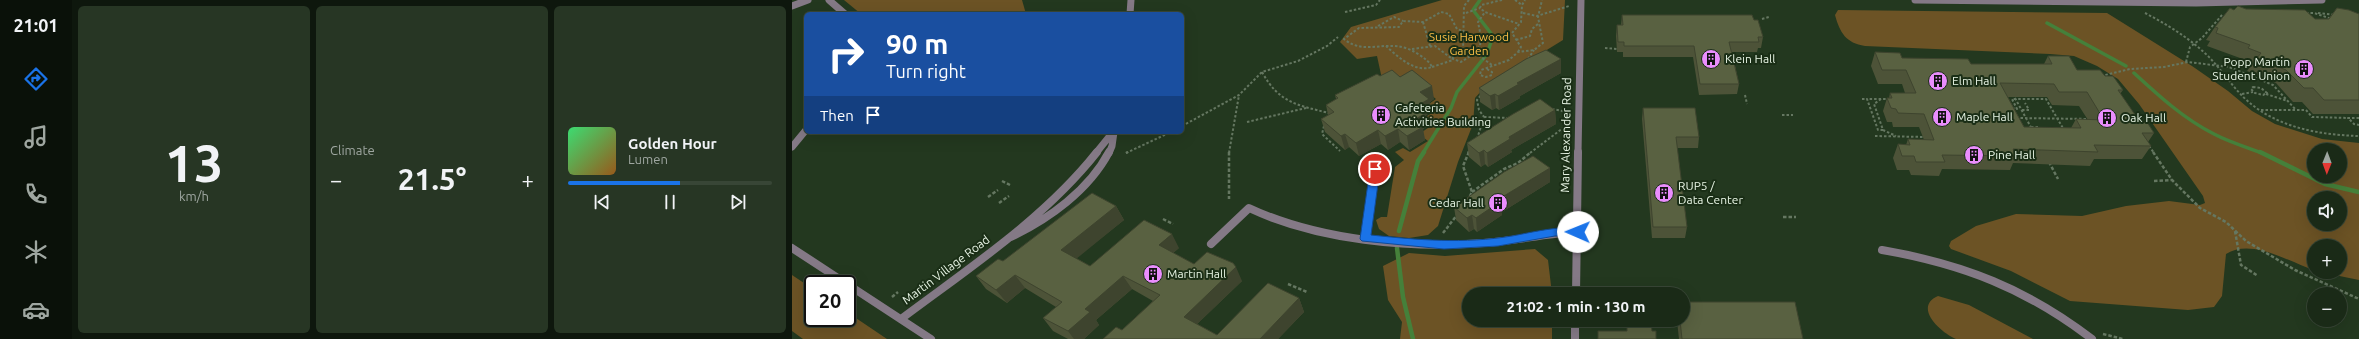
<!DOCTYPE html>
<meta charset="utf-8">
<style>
:root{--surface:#1a2a17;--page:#273624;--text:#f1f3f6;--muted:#9fa7a1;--line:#384636;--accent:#1a73e8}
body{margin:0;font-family:Ubuntu,sans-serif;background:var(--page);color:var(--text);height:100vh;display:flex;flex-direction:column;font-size:15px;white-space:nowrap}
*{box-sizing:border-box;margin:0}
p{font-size:13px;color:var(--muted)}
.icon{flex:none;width:22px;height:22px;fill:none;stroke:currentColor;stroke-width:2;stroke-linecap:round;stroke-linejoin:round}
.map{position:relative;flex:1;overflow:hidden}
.drawer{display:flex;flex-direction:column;gap:6px;padding:6px;background:#0e170d;width:720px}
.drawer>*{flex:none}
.hud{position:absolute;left:12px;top:12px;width:380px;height:122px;border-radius:6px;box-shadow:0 4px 16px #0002,0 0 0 1px var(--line);background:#1a4fa0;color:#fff;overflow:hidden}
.needle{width:26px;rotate:181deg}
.fabs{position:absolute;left:1515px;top:143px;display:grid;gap:8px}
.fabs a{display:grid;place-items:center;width:40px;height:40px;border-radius:50%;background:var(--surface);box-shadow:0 4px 16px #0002,0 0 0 1px var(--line);font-size:20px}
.speed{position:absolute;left:12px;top:275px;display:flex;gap:8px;font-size:20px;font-weight:700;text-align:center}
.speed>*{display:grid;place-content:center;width:52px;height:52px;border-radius:50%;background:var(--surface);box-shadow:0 4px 16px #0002,0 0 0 1px var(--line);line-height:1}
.speed .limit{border:2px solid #111;border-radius:6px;background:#fff;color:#111}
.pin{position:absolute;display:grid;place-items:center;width:34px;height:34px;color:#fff;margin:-17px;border:2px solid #fff;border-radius:50%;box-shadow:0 1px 4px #0007}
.me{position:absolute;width:44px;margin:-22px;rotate:271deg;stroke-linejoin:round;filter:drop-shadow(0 0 3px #0008)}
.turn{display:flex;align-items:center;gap:14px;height:84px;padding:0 16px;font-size:18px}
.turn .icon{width:52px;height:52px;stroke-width:2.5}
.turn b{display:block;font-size:28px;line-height:34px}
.then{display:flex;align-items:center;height:38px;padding:0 16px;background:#0003;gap:8px;font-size:15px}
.big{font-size:30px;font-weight:700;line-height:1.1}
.drawer .widget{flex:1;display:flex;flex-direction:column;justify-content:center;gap:6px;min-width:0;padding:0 14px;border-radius:6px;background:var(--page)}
.drawer .dial{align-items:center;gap:0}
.dial b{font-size:52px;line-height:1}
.song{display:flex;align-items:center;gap:12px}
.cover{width:48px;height:48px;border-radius:6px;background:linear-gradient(135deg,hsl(140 70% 55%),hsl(30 70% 35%))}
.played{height:4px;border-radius:2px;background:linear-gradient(90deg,var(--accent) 55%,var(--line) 55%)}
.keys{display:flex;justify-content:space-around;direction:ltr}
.heat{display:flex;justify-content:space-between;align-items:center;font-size:22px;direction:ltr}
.drawer .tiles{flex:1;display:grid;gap:6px;grid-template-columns:repeat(3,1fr)}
.trip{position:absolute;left:670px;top:287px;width:228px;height:40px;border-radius:20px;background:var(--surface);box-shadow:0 4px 16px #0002,0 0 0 1px var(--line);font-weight:700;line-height:40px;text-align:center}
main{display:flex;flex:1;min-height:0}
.tab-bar{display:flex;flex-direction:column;width:72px;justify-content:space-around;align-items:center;background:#0a1109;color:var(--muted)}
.tab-bar .icon{width:28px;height:28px}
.tab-bar .on{color:var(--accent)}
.tab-bar b{font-size:18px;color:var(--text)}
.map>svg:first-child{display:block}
.green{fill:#6c5325;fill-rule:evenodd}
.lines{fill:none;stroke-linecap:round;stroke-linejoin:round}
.stream-far1{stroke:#45803a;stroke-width:3.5}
.stream{stroke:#45803a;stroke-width:4.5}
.path-far1{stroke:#657761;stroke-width:2;stroke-dasharray:2.5 2;stroke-linecap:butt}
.path{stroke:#657761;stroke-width:2.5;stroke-dasharray:3.5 2;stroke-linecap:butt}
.service{stroke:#847986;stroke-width:8}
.minor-far1{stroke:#847986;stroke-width:7}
.minor{stroke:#847986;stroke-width:8}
.tertiary-far1{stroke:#847986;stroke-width:7}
.tertiary{stroke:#847986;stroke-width:8}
.wall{fill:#4d5338;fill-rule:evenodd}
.shaded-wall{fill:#3e442e}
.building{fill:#596141;stroke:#3e442e;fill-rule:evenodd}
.route{fill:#1a73e8;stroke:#114b97}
.labels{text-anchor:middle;stroke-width:4;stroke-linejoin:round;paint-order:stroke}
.park-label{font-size:12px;fill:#fdbf47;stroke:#1a2e16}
.poi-label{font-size:12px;fill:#e7f4e4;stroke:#1a2e16;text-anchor:start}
.street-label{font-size:12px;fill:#e7f4e4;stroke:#1a2e16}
</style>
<main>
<nav class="tab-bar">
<b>21:01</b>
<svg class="icon on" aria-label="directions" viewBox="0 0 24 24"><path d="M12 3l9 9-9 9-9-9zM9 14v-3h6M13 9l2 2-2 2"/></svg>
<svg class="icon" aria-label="music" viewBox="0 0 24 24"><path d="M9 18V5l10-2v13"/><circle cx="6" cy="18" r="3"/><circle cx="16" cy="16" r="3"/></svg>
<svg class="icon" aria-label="phone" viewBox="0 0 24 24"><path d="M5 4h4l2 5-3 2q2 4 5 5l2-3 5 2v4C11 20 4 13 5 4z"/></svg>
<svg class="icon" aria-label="climate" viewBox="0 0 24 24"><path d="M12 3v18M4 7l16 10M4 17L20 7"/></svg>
<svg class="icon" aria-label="car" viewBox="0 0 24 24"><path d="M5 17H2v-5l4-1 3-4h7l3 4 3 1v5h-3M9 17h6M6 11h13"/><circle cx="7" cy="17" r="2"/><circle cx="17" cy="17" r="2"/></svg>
</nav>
<section class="drawer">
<div class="tiles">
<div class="widget dial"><b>13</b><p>km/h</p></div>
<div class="widget"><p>Climate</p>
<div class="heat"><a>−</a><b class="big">21.5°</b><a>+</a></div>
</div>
<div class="widget">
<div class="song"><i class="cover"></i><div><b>Golden Hour</b><p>Lumen</p></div></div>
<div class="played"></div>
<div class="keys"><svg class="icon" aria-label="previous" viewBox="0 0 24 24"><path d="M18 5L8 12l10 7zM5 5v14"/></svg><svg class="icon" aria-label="pause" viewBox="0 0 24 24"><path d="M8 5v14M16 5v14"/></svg><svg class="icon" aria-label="next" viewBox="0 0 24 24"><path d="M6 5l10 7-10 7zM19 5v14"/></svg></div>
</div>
</div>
</section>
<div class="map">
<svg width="1567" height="339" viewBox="0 0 1567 339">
<rect width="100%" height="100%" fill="#23381f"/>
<path class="green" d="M52,0H230L234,14H69Z
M650,0H773L771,40L691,89L683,98L681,124L666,162L646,226L636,235L617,238L597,236L587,229L584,220L589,217H595L603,167L612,160L603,152L611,148L618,152L636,141L627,134L639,126L630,119L642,112L634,106L644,99L623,82L590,79L585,56L565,59L548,42L559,27Z
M1046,10L1315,13L1400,66L1436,91L1460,111L1483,124L1530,139L1567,143V280L1528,272H1548V246H1522V270C1497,262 1460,238 1434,254L1430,296L1422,307L1396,310L1278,301L1219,271L1159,249L1157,246L1159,241L1184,226L1224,214L1290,216L1334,206L1377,201L1408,205L1413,203L1411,196L1347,104L1326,79L1305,66L1282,56L1258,54L1073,46C1054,43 1048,33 1043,15ZM1522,150H1548V176H1522ZM1522,198H1548V224H1522Z
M743,249L756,260L760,294H677V320H760V339H608L610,322L596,300L591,266L617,253L653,256Z
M0,275L21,289V318H55V312L95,339H11L0,331Z
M1146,296L1177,305L1241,339C1228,339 1173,339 1164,339C1148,332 1121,307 1146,296Z"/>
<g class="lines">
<path class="stream-far1" d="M1255,23L1334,66
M1342,73C1367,96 1392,119 1422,134C1437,142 1454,147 1470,153
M631,153L659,108L665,92L695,54L701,36L681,10L688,0"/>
<path class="stream" d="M1468,152L1533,184L1567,192
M607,231L626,161L632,152
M605,248L611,297L621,339"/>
<path class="path-far1" d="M677,0L672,6L671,51L659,58L669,62L680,55L688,46L689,37L686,22L693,12
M710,0L689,5L688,8L693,12L727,24
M723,0L730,5
M553,12L584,5L588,0
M674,13L688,8
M731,13L745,16L777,6
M1353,13C1376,25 1399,39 1418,58C1433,74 1445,94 1463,107C1493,129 1531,135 1567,136
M1514,13H1522L1540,19
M1526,13L1543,15
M970,19L977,17
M631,22L638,46
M586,26L602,17L611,21
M724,40L738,36L740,29L746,24
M594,46C606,57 623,73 640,67C637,61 632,58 626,54C597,35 575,58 552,39L567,28L607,27L611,21L631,22L649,12L657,14L665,29L671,31
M813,48L825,49
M620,49L643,46L659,58
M726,52L729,47L720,33L729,22L730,5L733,0
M683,53L700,65
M736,59L742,50
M1394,62L1398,47L1410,38L1430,15
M640,67L661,60
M695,69L700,72V75L694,77L688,75L689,70L717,60L726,52L742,50L751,43L746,17L750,0
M470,72C487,103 505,105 537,113L535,118
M1309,76L1338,69L1372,67L1396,62L1437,67L1481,85L1504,110
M1461,87L1469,88L1475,93L1471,95L1463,93L1459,89Z
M1450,94L1461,92
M1474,94L1496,101
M953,95L955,104
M1223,98L1241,131
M1070,99H1075
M1089,99L1082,104L1091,130L1104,136
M1220,108L1225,109L1220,99H1254L1272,130
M760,109L776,112
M1230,110H1237L1233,103
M1469,110H1514L1520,117L1556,118
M990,115H1001
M692,117L717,118
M1224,118L1299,119
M1567,118H1556L1562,124L1567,125
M455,122L514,108
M390,126L447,95L470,72L506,61L535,46L546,37
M532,126L530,134L548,151
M1239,127H1246L1248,130
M1091,130H1086L1075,99H1098
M1083,136L1133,137
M685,139L692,117L687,110L685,100L690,94
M1357,146L1362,153
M334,153L379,132
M437,153L447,95
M676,153L677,151
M738,153L775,125"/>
<path class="path" d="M437,152V199
M677,152L671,166L680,192L677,198
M1361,152L1380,180L1408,208L1434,222L1454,241L1503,270L1567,299
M334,153L336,152
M1257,162L1266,179
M210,181L218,185
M1362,181L1380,180
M680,192L712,169L726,163L739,152
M196,197L206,190
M207,203L217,196
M991,217H1004
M371,219L381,224
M1443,231L1449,265L1466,276
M651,233L665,215
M496,284L515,292
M100,297L106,292
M1311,334L1331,339"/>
<path class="service" d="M573,239L583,169
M419,244L457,208C525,240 618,249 692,243C724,241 754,233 786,232"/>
<path class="minor-far1" d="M37,0L53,14
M338,14L339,0
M0,147L14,130
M304,153L321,132
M317,153L320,146L322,132"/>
<path class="minor" d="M219,237C257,219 297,190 317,152
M0,248L55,284
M1090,250C1171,264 1235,289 1300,339
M55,284L139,339
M109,319C177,268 252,219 305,152"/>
<path class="tertiary-far1" d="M1123,0L1404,3L1530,0
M0,6L16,0
M786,153L789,0"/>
<path class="tertiary" d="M784,294L786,152
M783,320V339"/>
</g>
<path class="wall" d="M1545,8L1567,14V114H1521L1510,102H1501L1484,83L1455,71L1459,66L1446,61L1448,58L1415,46L1418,41L1414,40L1423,27L1442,10L1454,9L1523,19H1536Z
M830,15L962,20L971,37L969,48H966L965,52H940L947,84L945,94L907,95L901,57H831V52H825L824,36L825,25H829Z
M1083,52L1110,58L1179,64H1252L1256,56L1285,70L1313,76L1331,90L1328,94L1348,122L1362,133L1356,142L1359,146L1350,159H1302L1298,166L1221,163L1218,170L1150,169L1147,176L1119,175L1117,170H1105L1101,158L1106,144L1114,145L1116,139L1132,140L1127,127H1101L1100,122H1095L1091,111L1095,98H1097L1098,93H1113L1110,84H1086L1079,66ZM1216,97H1255L1260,105L1287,106L1296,120L1284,119L1279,128L1232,127Z
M769,59V73L728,96V98L707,110L704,108L700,110L688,102L687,88Z
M608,77L642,99L638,102L639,112L634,115L636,126L631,129L633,140L617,150L608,142L596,150L589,144L567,156L557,147L553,150L533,132L529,119L536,115L534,105L544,99L543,95Z
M851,108L907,137L906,148H885L895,227L893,238H860L850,119Z
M763,110L764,124L719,150L720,152L696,167L693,164L689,167L677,157L675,143Z
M758,168V182L710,212V215L685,232L682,229L677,232L664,220L662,207Z
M324,206L332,220L284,258L298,266L387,248L381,253L402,264L450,281L405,324L425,335L507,298L512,312L486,339H311L330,330L361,301L340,289L304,320L307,325L292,339H276L261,331L251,318L264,307L233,288L215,303L194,289L184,276L211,261Z
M891,302L1011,339H887L885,321V320H891Z"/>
<path class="shaded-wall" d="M769,59V73L728,96V98L707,110L706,96L725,83Z
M640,86L642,99L638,102L639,112L634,115L636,126L631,129L633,140L617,150L615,136L622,120L628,92Z
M703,94L704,108L700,110L698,96Z
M763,110L764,124L719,150L720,152L696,167L695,153L717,137Z
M606,129L608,142L596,150L593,136Z
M586,130L589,144L567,156L564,143Z
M553,134L557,147L553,150L549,136Z
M692,150L693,164L689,167L687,153Z
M758,168V182L710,212V215L685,232L684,218L707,199Z
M324,206L332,220L278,264L269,250Z
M680,215L682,229L677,232L675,218Z
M380,234L387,248L374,259L367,245Z
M444,267L450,281L399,330L392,317Z
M223,275L233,288L215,303L204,290Z
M331,276L340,289L304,320L307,325L292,339H282L276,331L293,309Z
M507,298L512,312L486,339H468Z"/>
<path class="building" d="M1446,6L1454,9L1513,10L1523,19H1537L1545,8L1557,10L1567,14V100H1532L1521,88H1512L1494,70L1465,58L1469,53L1456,48L1458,45L1424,33L1426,28L1423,27L1438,8L1442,10Z
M830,15H960L962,20H966L971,37H966L967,42H937L947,84H908L902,46H832V42H826L825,25H831Z
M754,50L769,59L725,83L727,84L706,96L703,94L698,96L687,88L734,59Z
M1083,52L1108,53L1110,58L1176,59L1179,64H1260L1256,56H1277L1285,70H1308L1313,76H1321L1331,90H1326L1348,122H1355L1362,133H1350L1359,146L1302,145L1306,152L1221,149L1225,156L1150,155L1153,162H1124L1122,156H1110L1106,144L1118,145L1116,139L1142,140L1132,114L1106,113L1104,109L1099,108L1095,98H1100L1098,93H1124L1114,70H1090ZM1208,83L1262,84L1267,92H1295L1312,120L1284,119L1289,128L1232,127Z
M600,70L608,77L620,70L640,86L628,92L637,99L625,106L634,113L622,120L631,127L615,136L606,129L593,136L586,130L564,143L553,134L549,136L529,119L542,112L534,105L546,98L543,95L585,74L588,76Z
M748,99L763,110L717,137L718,139L695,153L692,150L687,153L675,143L721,114Z
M851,108H903L907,137H884L895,227H861Z
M741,156L758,168L707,199L709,201L684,218L680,215L675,218L662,207L712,172Z
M300,193L324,206L269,250L298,266L352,220L380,234L367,245L402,264L415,252L441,263L444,267L392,317L425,335L476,283L507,298L468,339H311L324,327L330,330L368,295L331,276L293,309L298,312L276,331L251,318L270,302L223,275L204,290L184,276L206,259L211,261Z
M891,302H1003L1011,339H890L888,320H891V310H892Z
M835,322H859L860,331H864V339H806V331H835Z"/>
<path class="route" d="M583,166L588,169L579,235C626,240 672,244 720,236C732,234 785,221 791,232L786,236H763L706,246L652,249L570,241L568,239L578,169Z"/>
<defs>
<symbol id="building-disc" viewBox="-11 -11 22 22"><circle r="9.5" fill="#ea8dfd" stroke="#1a2e16"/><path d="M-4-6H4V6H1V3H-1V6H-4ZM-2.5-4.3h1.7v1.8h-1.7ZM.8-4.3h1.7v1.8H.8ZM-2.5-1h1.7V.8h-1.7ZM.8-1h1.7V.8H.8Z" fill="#111"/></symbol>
</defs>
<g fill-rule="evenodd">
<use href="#building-disc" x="908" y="48" width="22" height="22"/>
<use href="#building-disc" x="1501" y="58" width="22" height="22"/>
<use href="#building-disc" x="1135" y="70" width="22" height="22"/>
<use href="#building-disc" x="578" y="104" width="22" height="22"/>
<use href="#building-disc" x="1139" y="106" width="22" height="22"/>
<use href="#building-disc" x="1304" y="107" width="22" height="22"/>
<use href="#building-disc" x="1171" y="144" width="22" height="22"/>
<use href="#building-disc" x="861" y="182" width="22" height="22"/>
<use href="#building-disc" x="695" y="192" width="22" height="22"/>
<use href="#building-disc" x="350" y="263" width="22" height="22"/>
</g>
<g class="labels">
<g class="park-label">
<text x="677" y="41">Susie Harwood<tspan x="677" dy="14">Garden</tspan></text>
</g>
<g class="poi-label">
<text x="933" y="63">Klein Hall</text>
<text x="1498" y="66" text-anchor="end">Popp Martin<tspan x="1498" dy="14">Student Union</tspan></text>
<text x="1160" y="85">Elm Hall</text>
<text x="603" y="112">Cafeteria<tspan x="603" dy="14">Activities Building</tspan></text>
<text x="1164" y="121">Maple Hall</text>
<text x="1329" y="122">Oak Hall</text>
<text x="1196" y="159">Pine Hall</text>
<text x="886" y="190">RUP5 /<tspan x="886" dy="14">Data Center</tspan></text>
<text x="692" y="207" text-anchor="end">Cedar Hall</text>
<text x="375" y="278">Martin Hall</text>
</g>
<g class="street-label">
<text transform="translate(774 135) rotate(-89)" y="4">Mary Alexander Road</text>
<text transform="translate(154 270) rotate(-37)" y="4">Martin Village Road</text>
</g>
</g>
</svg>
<div class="fabs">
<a><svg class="needle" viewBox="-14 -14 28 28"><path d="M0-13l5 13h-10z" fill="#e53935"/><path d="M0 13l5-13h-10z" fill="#9fa7a1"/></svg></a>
<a><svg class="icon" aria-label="sound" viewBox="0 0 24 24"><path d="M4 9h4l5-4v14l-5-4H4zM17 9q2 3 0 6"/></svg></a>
<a>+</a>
<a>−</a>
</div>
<div class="speed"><div class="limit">20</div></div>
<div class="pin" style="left:583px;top:169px;background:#d93025"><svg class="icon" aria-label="arrive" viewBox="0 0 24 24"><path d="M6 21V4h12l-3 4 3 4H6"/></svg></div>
<svg class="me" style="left:786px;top:232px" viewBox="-20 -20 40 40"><circle r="19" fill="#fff"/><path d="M0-13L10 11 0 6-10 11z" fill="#1a73e8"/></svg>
<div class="trip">21:02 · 1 min · 130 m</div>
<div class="hud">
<div class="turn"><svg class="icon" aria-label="right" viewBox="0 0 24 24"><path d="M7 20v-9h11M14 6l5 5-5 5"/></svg><div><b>90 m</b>Turn right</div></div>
<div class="then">Then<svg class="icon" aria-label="arrive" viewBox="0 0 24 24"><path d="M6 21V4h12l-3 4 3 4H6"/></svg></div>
</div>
</div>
</main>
